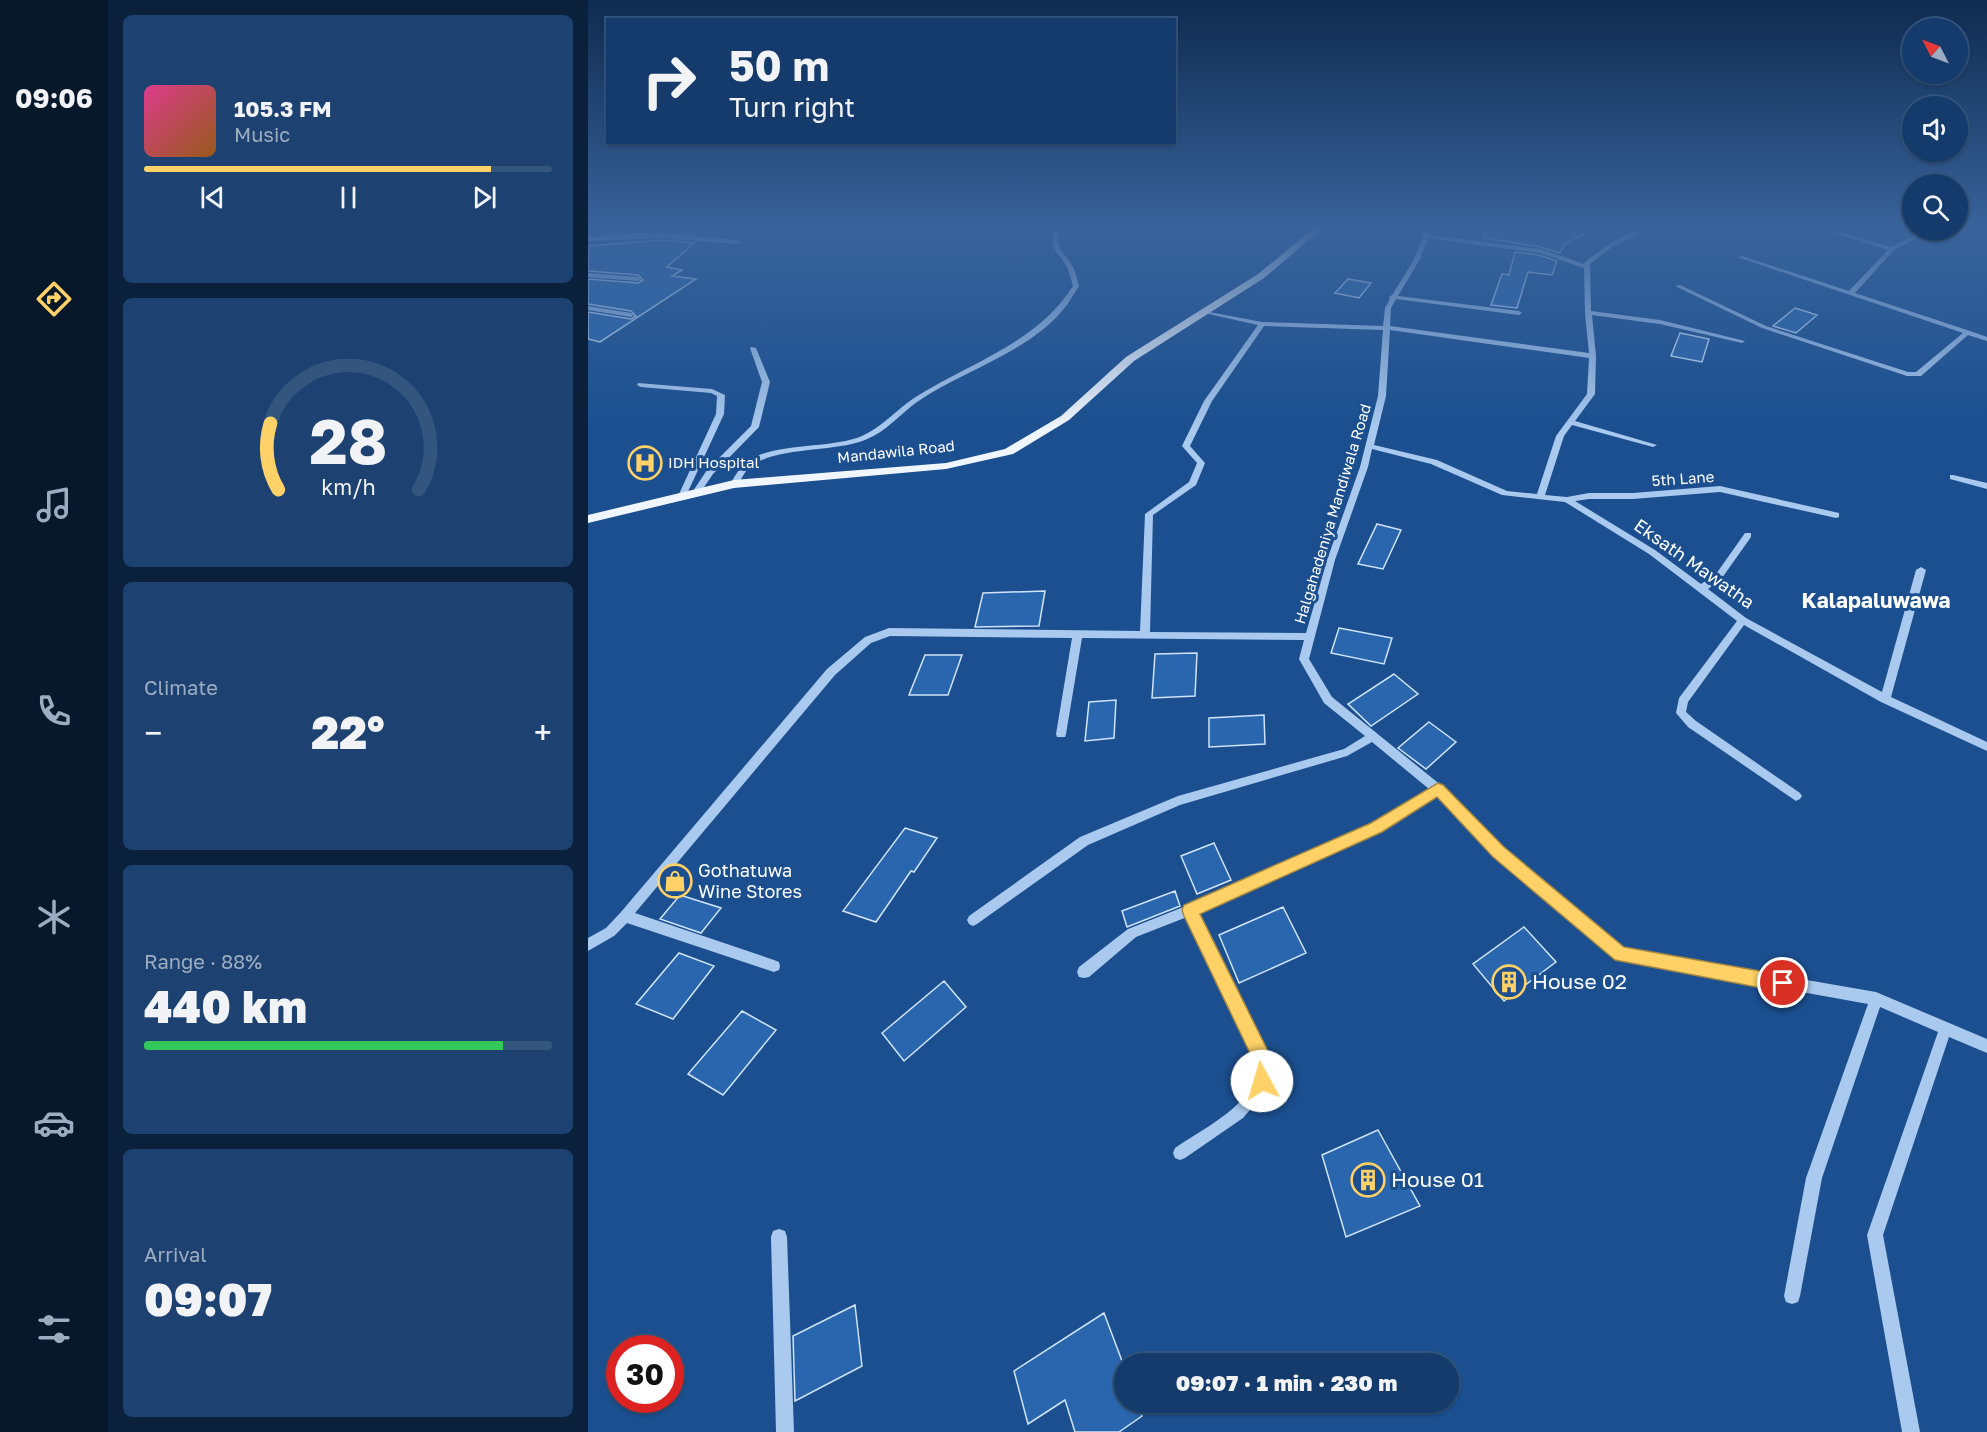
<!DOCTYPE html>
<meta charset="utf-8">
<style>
:root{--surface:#143b6b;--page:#1d4271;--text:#f1f3f6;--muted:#9dadc1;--line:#33557e;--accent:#ffd166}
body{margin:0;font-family:"Golos Text",sans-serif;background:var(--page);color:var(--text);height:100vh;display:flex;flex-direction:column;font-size:22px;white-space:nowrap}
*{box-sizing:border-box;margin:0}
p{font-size:20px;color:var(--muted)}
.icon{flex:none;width:33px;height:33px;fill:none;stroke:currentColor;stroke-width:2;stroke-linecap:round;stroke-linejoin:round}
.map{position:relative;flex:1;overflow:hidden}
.drawer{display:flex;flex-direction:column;gap:15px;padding:15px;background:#0b203b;width:480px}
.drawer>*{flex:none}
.guide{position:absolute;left:18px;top:18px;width:570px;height:126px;border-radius:0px;box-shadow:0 2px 4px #0004,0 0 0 2px var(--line);background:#143b6b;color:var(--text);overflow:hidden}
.needle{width:39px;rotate:312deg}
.tools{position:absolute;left:1314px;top:18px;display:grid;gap:12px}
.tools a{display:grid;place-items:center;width:66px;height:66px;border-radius:50%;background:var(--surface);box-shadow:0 2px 4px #0004,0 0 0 2px var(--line);font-size:30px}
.speed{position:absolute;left:18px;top:1335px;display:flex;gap:12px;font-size:30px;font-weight:700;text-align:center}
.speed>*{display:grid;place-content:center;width:78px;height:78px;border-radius:50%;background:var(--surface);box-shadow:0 2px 4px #0004,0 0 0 2px var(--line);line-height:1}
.speed .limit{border:9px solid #d22;background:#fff;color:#111}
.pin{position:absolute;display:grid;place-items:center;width:51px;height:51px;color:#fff;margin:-26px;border:3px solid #fff;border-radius:50%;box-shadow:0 2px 6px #0007}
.me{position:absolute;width:66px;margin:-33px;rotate:354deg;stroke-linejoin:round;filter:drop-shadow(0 0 4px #0008)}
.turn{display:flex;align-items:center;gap:21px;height:126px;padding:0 24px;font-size:27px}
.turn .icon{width:78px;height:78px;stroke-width:2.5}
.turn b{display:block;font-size:42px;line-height:51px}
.big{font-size:45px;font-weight:800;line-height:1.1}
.drawer .widget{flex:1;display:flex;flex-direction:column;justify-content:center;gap:9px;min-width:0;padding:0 21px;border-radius:9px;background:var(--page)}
.drawer .dial{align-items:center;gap:0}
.dial svg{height:156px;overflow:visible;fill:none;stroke:var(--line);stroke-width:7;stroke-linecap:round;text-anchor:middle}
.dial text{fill:var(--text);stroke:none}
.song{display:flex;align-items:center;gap:18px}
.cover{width:72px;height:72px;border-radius:9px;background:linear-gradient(135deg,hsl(330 70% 55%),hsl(30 70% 35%))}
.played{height:6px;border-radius:3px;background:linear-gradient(90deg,var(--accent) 85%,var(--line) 85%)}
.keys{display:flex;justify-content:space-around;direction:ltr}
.heat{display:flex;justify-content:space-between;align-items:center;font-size:33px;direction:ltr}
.charge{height:9px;border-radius:4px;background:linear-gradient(90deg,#34c759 88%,var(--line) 0)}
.trip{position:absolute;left:526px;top:1353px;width:345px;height:60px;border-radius:30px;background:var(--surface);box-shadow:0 2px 4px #0004,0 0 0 2px var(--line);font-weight:800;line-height:60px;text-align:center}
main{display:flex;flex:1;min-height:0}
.tab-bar{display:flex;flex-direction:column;width:108px;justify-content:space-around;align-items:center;background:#08182b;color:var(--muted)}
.tab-bar .icon{width:42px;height:42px}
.tab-bar .active{color:var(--accent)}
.tab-bar b{font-size:27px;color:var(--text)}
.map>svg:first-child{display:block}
.building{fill:#2a66ad;stroke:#cfe3fa;stroke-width:1.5}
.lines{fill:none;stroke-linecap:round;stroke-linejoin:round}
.minor{fill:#a9c9ee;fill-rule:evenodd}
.major{fill:#f0f6ff;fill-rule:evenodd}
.route{fill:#ffd166;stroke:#a68842;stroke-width:1.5}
.labels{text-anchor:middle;stroke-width:6;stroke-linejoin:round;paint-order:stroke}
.far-street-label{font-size:15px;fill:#fff;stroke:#1b4f8f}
.far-poi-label{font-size:15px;fill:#fff;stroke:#1b4f8f;text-anchor:start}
.street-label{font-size:18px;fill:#fff;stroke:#1b4f8f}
.poi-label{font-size:18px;fill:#fff;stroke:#1b4f8f;text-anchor:start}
.quarter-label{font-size:21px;font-weight:bold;fill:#fff;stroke:#1b4f8f}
.near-poi-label{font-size:21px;fill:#fff;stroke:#1b4f8f;text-anchor:start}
</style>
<main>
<nav class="tab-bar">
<b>09:06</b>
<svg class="icon active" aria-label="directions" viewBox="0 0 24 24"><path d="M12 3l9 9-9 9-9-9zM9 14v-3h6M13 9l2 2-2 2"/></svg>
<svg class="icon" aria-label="music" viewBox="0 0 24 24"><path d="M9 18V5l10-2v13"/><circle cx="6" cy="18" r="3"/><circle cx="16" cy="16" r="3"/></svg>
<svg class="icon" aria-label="phone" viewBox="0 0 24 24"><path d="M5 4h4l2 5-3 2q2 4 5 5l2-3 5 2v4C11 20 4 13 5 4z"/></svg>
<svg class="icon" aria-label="climate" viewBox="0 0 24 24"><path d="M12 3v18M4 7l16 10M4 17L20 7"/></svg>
<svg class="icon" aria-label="car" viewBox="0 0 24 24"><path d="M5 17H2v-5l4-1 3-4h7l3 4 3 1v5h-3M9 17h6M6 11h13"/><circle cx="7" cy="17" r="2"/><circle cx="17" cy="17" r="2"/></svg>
<svg class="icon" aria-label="filters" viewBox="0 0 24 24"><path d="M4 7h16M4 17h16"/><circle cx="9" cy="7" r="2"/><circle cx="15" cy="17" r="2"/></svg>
</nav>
<section class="drawer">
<div class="widget">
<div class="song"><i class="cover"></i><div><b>105.3 FM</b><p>Music</p></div></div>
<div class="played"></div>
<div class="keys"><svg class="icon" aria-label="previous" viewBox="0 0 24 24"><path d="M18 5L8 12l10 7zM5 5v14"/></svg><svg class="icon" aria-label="pause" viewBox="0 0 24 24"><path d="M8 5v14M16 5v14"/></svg><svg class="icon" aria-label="next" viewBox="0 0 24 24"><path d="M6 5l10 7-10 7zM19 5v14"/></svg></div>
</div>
<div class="widget dial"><svg viewBox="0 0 100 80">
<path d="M14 69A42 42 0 1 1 86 69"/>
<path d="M14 69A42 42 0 0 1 10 35" stroke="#ffd166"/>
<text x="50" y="56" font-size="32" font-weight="700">28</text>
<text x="50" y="72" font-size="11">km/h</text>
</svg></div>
<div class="widget"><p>Climate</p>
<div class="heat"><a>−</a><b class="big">22°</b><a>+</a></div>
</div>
<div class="widget"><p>Range · 88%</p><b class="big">440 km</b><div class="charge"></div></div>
<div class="widget"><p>Arrival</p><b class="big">09:07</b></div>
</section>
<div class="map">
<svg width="1399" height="1432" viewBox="0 0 1399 1432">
<rect width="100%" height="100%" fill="#1b4f8f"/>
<path class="building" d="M24,229H106V235L20,234Z
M896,229H1005L976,245L972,253L953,247L896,238Z
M75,240L106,243L79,267L94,270L84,276L108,279L12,342L0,339V312L43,319L48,316L43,311L0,304V279L50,283L55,280L50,275L0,271V246Z
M927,252L951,255L969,261L964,275L940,272L929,308L903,305L914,274L921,275Z
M760,279L783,283L771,298L747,293Z
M1207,308L1229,315L1208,333L1185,326Z
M1092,333L1121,339L1114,362L1083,356Z
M789,524L813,530L795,569L770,564Z
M457,591L451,626L387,627L395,593Z
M751,628L804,638L796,664L743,653Z
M609,653L607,696L564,698L567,654Z
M337,655H374L360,695H321Z
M806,674L830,694L783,726L760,704Z
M528,700L526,738L497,741L501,702Z
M676,715L677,744L621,747V718Z
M841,722L868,742L838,769L810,748Z
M317,828L349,838L326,872L323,871L288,922L255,911Z
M626,843L643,880L609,894L593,856Z
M587,891L592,906L539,927L534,911Z
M92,895L133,908L113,933L72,919Z
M695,907L718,953L651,983L631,935Z
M936,927L968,962L916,1001L885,964Z
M91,953L126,966L85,1019L48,1004Z
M356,981L378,1007L316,1061L294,1033Z
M154,1011L188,1030L135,1095L100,1074Z
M790,1130L832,1206L758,1237L734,1155Z
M267,1305L274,1366L207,1401L205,1336Z
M516,1313L537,1369V1402H549L554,1416L531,1432H487L477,1400L440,1424L426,1371Z"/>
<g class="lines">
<path class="minor" d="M467,229H473C465,249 477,252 485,267C488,273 489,280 491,286C487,292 483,299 479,305C442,353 377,369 329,402C312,414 298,432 277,440C244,453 188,446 162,467C156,472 153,480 149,486H143L142,484C146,478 150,470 155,465C180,441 241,450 274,436C294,427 308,410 326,398C382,362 447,345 485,286C483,280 482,273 479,267C471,252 459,249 467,229Z
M836,229H842L841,235L953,249L996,264L997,262C1013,250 1039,229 1060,229L1024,247L1002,264L1003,311L1072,320L1157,341L1154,343L1072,324L1004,315L1008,356L1007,394L987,421L1069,445L1065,447L984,425L976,436L957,495L979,497L1001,493H1045L1132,486L1251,513V517L1248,518L1132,492L1045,499H1001L987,501L1067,550L1113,584L1128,574L1157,533H1163V537L1134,578L1120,589L1158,618L1294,692L1328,570L1333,567L1338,570L1303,697L1399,742V751L1293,702L1156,625L1100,702L1098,712L1108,721L1212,793L1214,796L1212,799L1208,801L1100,727L1088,713L1091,698L1149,621L1061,554L977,502L914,495L843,464L784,449L780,467L747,560L721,659L744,697L854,786L915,848L1035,948L1288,992L1399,1039V1053L1361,1037L1295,1235L1332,1432H1314L1279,1235L1350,1032L1292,1007L1234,1178L1212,1296L1210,1302L1204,1304L1198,1302L1196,1296L1218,1178L1280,1004L1027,958L907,856L849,795L792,832L610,913L663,1018L674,1047L680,1067V1082L673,1097L655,1118L597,1158L592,1160L587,1158L585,1153L587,1148C610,1132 652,1111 664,1085C677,1057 614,947 599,917L548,937L501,977L496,978L491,977L489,972L491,967L540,929L598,906L784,824L841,789L784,742L759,756L592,805L500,845L389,924L385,926L381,924L379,920L381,916L492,837L590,796L756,749L777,736L736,703L711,659L716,640L494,638L478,734L477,737H469L468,734L484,638L302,636L283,643L247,675L47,913L186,960L191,962L192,966L191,970L186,972L39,923L26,936L0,951V938L18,928L33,912L239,669L277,637L301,628L552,631L557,514L601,482L609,463L594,446L616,401L670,325L616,313V311L674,322L795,326L797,308L802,299L801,297L804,295C817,274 832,254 836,229ZM840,238L952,253L996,268L997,313L1001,353L802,326L803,308L808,299L931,315L934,313L931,311L810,296L832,259ZM676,326L795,330L790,396L772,467L739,560L718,633L562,632L565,515L608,485L617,463L602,446L624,401ZM802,330L1001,358L999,394L968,436L949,494L919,491L849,460L786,445L798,396Z
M1233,229H1243L1303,247L1338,230H1344L1306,250L1267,293L1382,331L1399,337V341L1380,335L1333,376H1319L1174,328L1087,286L1092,285L1178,326L1320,372H1328L1375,333L1149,257L1154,256L1261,291L1300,250Z
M38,235L94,236L150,240L153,242L150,244L75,238L0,241V237Z
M0,273L50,277L53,279L50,281L0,277Z
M0,306L43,313L46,315L43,317L0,310Z
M163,347L168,348L182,382L171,427L125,474L112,493H106L105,491L119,470L163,426L174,382L162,348Z
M50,383L124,389L137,395L136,414L98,496L95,497L91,494L128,414L129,396L123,393L53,387L49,385Z
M1362,475H1365L1399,483V489L1362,479Z
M191,1229L197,1231L199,1237L206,1432H188L183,1237L185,1231Z"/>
<path class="major" d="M725,229H734L676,278L546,361L481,420L425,454L358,469L146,488L0,523V515L146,480L358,463L417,449L473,416L538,357L670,274Z"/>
</g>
<linearGradient id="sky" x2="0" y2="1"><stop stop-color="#0f2b4f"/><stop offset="0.53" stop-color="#39639b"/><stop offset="1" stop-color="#39639b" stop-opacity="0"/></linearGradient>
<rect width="1399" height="430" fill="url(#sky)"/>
<path class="route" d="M850,783L855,785L916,847L1036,947L1195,975L1201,977L1203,983L1201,989L1195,992L1027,960L905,857L849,797L794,832L612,914L679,1049L683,1081L680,1088L674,1091L667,1088L661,1051L596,916L594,910L596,905L783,823Z"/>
<defs>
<symbol id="hospital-ring" viewBox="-11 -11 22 22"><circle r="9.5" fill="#1b4f8f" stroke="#ffd166" stroke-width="1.5"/><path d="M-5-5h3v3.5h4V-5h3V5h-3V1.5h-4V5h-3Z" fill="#ffd166"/></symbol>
<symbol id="shop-ring" viewBox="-11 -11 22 22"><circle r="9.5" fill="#1b4f8f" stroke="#ffd166" stroke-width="1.5"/><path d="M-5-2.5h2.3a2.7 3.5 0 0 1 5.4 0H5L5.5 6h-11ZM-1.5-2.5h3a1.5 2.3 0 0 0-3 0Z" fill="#ffd166"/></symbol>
<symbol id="building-ring" viewBox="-11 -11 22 22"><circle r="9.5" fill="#1b4f8f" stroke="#ffd166" stroke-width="1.5"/><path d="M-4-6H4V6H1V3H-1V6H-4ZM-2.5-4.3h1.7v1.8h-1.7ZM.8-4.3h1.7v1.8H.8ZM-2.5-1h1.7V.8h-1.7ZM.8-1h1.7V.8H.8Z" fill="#ffd166"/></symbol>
</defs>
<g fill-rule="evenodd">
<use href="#hospital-ring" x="38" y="444" width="38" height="38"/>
<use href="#shop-ring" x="68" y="862" width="38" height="38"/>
<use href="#building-ring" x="902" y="963" width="38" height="38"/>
<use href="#building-ring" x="761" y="1161" width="38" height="38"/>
</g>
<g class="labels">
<g class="far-street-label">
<text transform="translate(308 452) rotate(-6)" y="5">Mandawila Road</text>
<text transform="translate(1095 479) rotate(-4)" y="5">5th Lane</text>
<text transform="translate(745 514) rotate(-73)" y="5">Halgahadeniya Mandiwala Road</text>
</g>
<g class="far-poi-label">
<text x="80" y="468">IDH Hospital</text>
</g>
<g class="street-label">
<text transform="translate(1106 564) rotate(35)" y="6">Eksath Mawatha</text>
</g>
<g class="poi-label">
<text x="110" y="877">Gothatuwa<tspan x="110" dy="21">Wine Stores</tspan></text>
</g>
<g class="quarter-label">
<text x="1288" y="608">Kalapaluwawa</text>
</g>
<g class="near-poi-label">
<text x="944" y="989">House 02</text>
<text x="803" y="1187">House 01</text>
</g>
</g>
</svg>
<div class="tools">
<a><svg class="needle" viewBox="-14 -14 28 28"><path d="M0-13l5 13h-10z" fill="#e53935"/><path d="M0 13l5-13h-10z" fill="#9dadc1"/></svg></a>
<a><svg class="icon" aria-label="sound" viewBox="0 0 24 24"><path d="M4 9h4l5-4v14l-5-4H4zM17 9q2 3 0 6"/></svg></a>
<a><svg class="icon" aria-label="search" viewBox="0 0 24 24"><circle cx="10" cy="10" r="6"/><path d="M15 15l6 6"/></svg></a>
</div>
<div class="speed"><div class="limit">30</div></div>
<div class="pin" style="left:1195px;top:983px;background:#d93025"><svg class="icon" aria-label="arrive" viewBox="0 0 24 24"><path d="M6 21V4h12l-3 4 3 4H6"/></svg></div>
<svg class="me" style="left:674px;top:1081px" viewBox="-20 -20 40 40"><circle r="19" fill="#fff"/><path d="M0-13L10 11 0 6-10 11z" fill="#ffd166"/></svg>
<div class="trip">09:07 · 1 min · 230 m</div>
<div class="guide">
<div class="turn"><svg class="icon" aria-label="right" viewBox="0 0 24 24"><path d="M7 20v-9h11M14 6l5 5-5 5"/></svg><div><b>50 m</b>Turn right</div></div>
</div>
</div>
</main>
